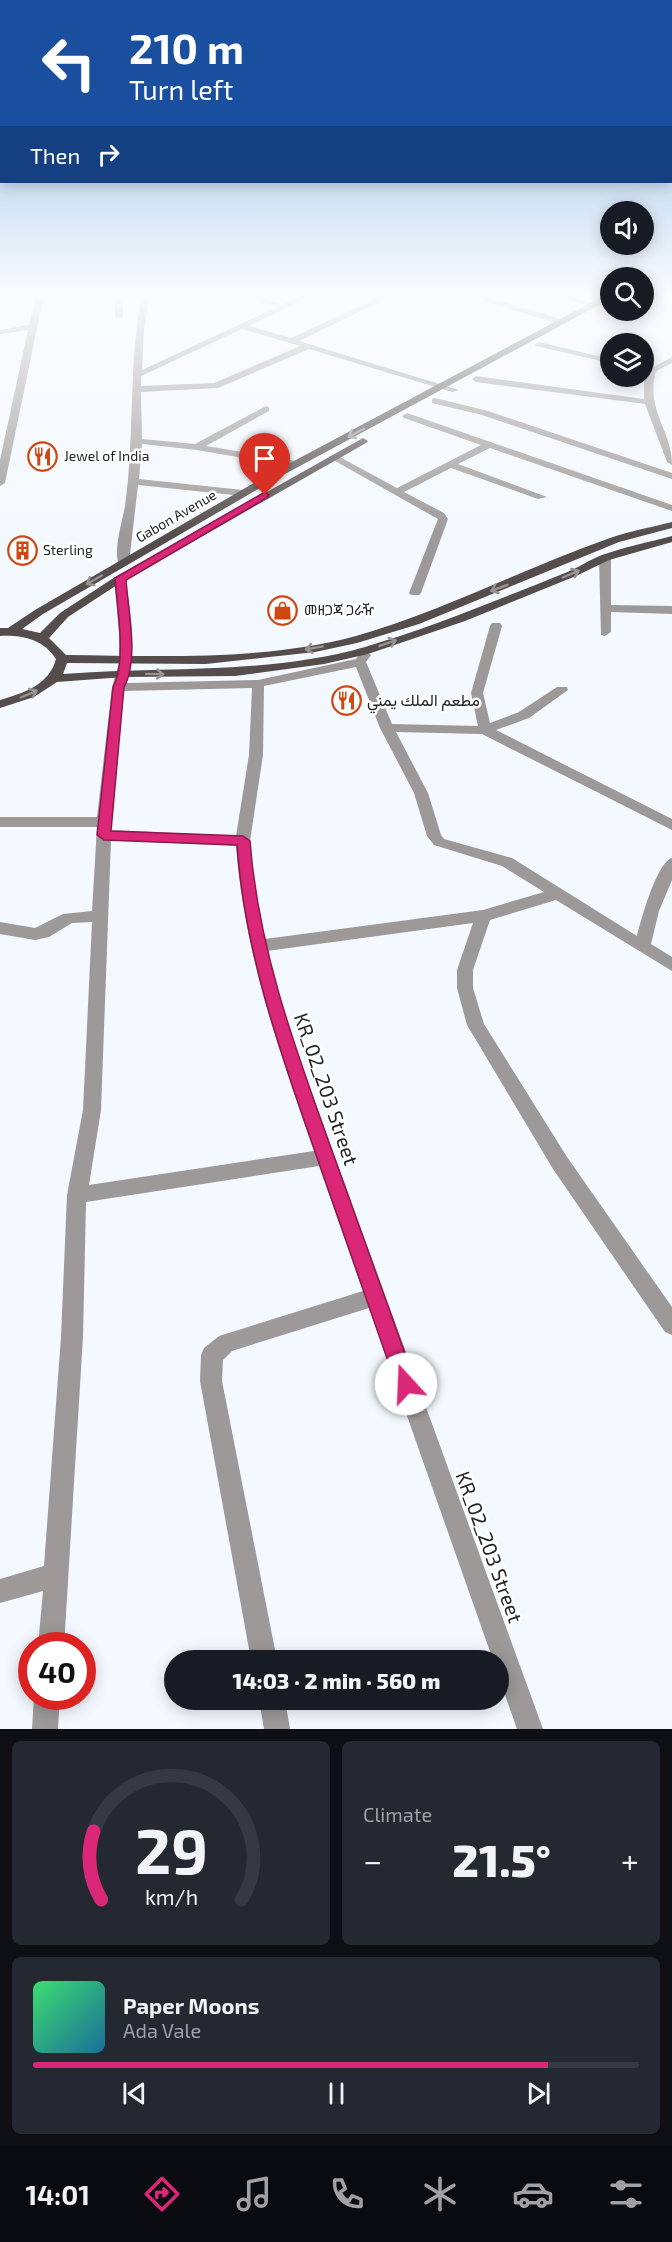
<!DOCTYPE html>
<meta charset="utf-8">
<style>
:root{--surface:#171b24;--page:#242831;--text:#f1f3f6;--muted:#9ea1a6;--line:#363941;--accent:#db2777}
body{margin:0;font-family:"Exo 2",Vazirmatn,"Noto Sans Ethiopic",sans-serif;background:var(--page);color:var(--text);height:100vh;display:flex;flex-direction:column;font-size:22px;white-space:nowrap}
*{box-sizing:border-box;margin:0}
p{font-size:20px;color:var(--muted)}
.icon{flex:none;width:33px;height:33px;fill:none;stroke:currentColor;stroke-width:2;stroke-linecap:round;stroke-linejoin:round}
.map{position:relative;height:1729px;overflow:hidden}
.drawer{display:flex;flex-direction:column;gap:12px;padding:12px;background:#0d0f14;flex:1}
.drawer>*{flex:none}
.top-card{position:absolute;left:0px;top:0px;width:672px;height:183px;box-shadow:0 3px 15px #0003;background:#1a4fa0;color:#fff;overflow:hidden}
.controls{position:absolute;left:600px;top:201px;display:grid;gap:12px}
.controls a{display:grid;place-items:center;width:54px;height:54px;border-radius:50%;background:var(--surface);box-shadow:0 3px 15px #0003;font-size:30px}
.speed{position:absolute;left:18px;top:1632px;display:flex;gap:12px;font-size:30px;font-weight:700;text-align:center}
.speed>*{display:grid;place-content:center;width:78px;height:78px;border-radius:50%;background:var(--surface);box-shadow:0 3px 15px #0003;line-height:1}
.speed .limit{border:9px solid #d22;background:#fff;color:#111}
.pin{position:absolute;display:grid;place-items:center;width:51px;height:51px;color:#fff;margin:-62px -26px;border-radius:50% 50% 50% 0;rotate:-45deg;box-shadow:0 0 6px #0007}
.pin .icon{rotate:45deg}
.me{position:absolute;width:66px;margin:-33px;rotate:340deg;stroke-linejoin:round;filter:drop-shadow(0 0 4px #0008)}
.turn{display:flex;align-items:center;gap:21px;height:126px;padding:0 30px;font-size:27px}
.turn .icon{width:78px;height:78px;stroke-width:2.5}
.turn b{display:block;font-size:42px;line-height:51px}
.then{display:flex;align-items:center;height:57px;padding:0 30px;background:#0003;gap:12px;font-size:22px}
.big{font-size:45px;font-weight:800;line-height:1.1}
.drawer .tile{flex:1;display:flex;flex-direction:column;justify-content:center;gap:9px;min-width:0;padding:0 21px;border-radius:9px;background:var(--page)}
.drawer .dial{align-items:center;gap:0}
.dial svg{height:156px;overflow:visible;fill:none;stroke:var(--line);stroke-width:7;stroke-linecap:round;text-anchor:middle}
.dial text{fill:var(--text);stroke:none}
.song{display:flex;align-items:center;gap:18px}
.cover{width:72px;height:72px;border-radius:9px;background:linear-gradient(135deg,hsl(140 70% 55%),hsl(200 70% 35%))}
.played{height:6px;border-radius:3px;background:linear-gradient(90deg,var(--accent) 85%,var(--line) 85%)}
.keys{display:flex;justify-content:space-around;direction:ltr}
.heat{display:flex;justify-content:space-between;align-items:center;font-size:33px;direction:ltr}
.drawer .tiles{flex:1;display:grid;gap:12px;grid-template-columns:1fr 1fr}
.tile:last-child{grid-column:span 2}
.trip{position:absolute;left:164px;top:1650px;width:345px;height:60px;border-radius:30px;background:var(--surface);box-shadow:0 3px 15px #0003;font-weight:800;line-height:60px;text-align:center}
.tab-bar{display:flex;height:96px;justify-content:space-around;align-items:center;background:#090b0e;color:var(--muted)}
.tab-bar .icon{width:42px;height:42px}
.tab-bar .active{color:var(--accent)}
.tab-bar b{font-size:27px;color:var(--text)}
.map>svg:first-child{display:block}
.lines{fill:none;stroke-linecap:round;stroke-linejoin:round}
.minor{fill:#9d9998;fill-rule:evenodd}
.major{fill:#544d4b;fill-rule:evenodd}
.oneway{stroke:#989493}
.route{fill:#db2777;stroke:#8e194d;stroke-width:1.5}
.labels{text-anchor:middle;stroke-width:5;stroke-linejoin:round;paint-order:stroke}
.far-poi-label{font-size:14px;fill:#222426;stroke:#fff;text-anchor:start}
.far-street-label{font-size:14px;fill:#222426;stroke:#fff}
.poi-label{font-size:16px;fill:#222426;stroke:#fff;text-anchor:start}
.near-street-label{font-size:20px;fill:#222426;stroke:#fff}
</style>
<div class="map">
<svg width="672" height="1729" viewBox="0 0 672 1729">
<rect width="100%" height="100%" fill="#f3f9ff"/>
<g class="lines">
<path class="minor" d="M0,294H31L27,296L0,297Z
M36,294H44L5,483L0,486V460L28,330L0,334V330L29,325Z
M115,294H123V317L119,319L115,317Z
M142,294H150L144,330L142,370L275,308L242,294H253L282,305L305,294H315L249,326L291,338L386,294H396L299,341L459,390L452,392L309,349L218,388L141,392L142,439L195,444L266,406L269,407V411L206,446L296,461L301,464L296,467L197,450L142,444L139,479L243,490L248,493L243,496L138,485L129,563L123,566L119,565C113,550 122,523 125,506C135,437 128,364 142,294ZM242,329L300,346L214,383L141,386V376Z
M552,294H564L598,305L594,307Z
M666,294H672V297Z
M487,297L565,320L566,322L559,324L484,301V297Z
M539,342L610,359V363L536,346L535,344Z
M672,357V363L656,371C645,410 672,430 672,465L667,462L645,404L476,382L472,379L476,376L644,399V382L648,370Z
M435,398L488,411L672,473V479L482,415L432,403V399Z
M407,413L672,505V511L490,448L458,464L547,497L538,499L451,468L404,492L444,513L448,519L421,593L419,595H411L409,593L438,519L328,457L336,455L397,488L481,445L404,418L402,416Z
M605,555L611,558V605L672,606V614L611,612V632L605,636L601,635L599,558Z
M120,575L126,578C129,611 139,651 126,683L258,680L356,659L361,652L365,651L371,655L366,662L392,724L478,726L471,693L490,626L492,623H500L502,626L483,693L490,723L519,712L557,687H567L568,690L529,718L496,730L672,819V830L482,734L396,732L428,793L441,835L444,839L512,858L637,936C641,920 657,862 672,858V880L659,911L651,944L672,957V971L556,900L490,920L473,970V988L484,1024L567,1157L672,1307V1335L665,1332L553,1169L467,1025L457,988V970L473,923L267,951L291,1036L543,1729H517L498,1675V1660H493L369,1308L232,1351L223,1360L222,1381L277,1660H251L200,1381L201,1355L204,1348L219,1336L363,1291L319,1166L86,1202L83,1337L64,1646H38L43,1591L0,1603V1579L44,1566L61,1337L67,1195L83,1110L92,922L72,923L49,937L35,940L0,934V922L35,928L63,914L92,911L97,827H0V817H97L112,687L119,663V634L114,578ZM356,667L380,728L414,793L427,836L434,845L502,866L544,892L483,910L265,939L255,889L250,841L263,755L264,686ZM252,688L249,755L236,836L111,830L124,691ZM111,840L236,846C244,952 279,1051 314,1151L89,1185L101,1110Z
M34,1696H60L58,1729H32Z
M259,1700H285L290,1729H264Z"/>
<path class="major" d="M607,294H610V299L272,481L43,614L22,629L40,633L60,613L112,579L363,438L368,441L366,443L120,583L68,617L49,638L66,655C160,656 264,661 356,636C444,611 524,568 610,538C630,531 652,527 672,522V528L619,542L419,624L357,643L315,652L206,664L67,663L63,674C163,666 267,675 365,647C433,627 500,599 565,573C578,568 589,560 602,555C625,547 649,542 672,536V542L609,560L576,576L465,621L368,654L324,664L235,676L124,677L57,682L34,697L0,708V700C24,693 49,685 56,659C43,639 22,635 0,636V628H8L35,610L264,477Z"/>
</g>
<defs><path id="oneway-shaft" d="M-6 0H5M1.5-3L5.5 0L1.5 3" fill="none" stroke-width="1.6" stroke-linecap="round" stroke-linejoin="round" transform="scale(1.5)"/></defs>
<g class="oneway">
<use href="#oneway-shaft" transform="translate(356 433) rotate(152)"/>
<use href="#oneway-shaft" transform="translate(571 574) rotate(-23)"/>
<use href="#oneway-shaft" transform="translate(94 580) rotate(150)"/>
<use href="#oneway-shaft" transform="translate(499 588) rotate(159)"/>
<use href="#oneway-shaft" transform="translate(388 643) rotate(-19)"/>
<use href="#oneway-shaft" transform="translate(314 648) rotate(170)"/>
<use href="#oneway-shaft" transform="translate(155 674) rotate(1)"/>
<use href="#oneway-shaft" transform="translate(29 694) rotate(-23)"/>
</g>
<linearGradient id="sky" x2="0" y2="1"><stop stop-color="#81b0de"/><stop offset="0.55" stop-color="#fafcff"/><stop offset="1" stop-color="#fafcff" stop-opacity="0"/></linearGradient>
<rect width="672" height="536" fill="url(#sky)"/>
<path class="route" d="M265,492L269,495L268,497L126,580C128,609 139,661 124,687L111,831L243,836L250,841C258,948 295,1048 331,1148C359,1227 388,1305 416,1384L413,1391L406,1393L399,1391L396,1384C368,1304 340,1223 312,1143C278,1046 244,948 237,845L104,840L97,835L113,687C127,661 117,608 115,578Z"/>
<defs>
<symbol id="restaurant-ring" viewBox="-11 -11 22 22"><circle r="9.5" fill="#fff" stroke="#cf4814" stroke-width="1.5"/><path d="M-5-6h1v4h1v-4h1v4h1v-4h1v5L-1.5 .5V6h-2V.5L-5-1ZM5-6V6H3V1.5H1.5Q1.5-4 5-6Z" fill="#cf4814"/></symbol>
<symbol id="building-ring" viewBox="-11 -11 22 22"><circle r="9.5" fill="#fff" stroke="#cf4814" stroke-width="1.5"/><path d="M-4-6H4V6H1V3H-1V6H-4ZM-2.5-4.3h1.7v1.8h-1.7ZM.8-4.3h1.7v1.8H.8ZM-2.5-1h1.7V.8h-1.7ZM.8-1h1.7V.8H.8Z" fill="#cf4814"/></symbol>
<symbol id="shop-ring" viewBox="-11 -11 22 22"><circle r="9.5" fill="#fff" stroke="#cf4814" stroke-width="1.5"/><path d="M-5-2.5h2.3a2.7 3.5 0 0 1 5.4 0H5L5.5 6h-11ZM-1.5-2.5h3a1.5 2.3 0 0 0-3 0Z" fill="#cf4814"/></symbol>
</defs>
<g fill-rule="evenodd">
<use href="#restaurant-ring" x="26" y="440" width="33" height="33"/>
<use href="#building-ring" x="6" y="534" width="33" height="33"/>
<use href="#shop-ring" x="266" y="594" width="33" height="33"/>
<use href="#restaurant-ring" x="330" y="684" width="33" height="33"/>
</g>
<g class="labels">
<g class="far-poi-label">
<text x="64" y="461">Jewel of India</text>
<text x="43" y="555">Sterling</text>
<text x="304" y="615">መዘጋጃ ጋራዥ</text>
</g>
<g class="far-street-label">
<text transform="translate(176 516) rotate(-30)" y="5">Gabon Avenue</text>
</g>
<g class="poi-label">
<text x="367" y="706">مطعم الملك يمني</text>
</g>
<g class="near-street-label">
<text transform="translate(326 1089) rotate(71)" y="7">KR_02_203 Street</text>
<text transform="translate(489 1547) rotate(70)" y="7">KR_02_203 Street</text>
</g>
</g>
</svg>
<div class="controls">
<a><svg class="icon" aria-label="sound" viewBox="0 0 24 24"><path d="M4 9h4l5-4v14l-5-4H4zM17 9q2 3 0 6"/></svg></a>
<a><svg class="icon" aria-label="search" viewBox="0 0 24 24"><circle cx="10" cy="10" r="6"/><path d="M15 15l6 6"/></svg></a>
<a><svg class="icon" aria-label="layers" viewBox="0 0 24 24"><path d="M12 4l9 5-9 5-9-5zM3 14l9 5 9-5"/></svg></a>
</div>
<div class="speed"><div class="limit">40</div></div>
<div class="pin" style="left:265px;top:495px;background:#d93025"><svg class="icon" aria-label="arrive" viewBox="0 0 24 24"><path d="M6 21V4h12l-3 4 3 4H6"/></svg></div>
<svg class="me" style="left:406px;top:1384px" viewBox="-20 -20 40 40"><circle r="19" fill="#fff"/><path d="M0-13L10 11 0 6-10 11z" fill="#db2777"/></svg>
<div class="trip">14:03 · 2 min · 560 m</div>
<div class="top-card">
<div class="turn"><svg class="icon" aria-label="left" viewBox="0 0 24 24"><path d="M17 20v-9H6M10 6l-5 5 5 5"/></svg><div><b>210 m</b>Turn left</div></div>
<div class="then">Then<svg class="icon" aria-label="right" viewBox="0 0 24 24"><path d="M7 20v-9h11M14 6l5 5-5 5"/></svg></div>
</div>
</div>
<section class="drawer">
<div class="tiles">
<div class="tile dial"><svg viewBox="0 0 100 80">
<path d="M14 69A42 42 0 1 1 86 69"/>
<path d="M14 69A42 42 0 0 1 10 34" stroke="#db2777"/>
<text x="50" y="56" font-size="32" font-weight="700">29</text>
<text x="50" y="72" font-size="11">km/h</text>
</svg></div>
<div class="tile"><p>Climate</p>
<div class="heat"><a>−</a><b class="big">21.5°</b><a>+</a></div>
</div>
<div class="tile">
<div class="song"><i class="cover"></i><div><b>Paper Moons</b><p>Ada Vale</p></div></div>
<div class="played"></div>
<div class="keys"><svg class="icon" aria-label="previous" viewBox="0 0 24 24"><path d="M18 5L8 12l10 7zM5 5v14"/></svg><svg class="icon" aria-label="pause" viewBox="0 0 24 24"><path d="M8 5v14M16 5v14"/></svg><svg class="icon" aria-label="next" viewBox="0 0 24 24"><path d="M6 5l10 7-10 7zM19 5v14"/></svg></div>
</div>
</div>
</section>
<nav class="tab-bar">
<b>14:01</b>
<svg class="icon active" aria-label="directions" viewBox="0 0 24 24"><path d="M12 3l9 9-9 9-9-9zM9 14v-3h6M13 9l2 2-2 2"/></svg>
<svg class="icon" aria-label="music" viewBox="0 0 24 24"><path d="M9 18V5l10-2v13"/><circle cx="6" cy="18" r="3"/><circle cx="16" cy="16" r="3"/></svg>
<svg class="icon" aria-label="phone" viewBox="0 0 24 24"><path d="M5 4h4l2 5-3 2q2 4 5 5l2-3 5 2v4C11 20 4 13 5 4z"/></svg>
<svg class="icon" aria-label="climate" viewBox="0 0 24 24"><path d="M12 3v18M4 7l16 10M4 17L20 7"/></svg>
<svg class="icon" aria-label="car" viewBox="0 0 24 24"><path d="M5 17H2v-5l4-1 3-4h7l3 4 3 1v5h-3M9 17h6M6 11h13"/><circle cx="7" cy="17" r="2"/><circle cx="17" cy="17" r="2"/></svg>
<svg class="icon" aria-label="filters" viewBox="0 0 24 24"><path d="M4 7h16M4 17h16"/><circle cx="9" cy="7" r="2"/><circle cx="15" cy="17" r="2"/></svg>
</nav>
